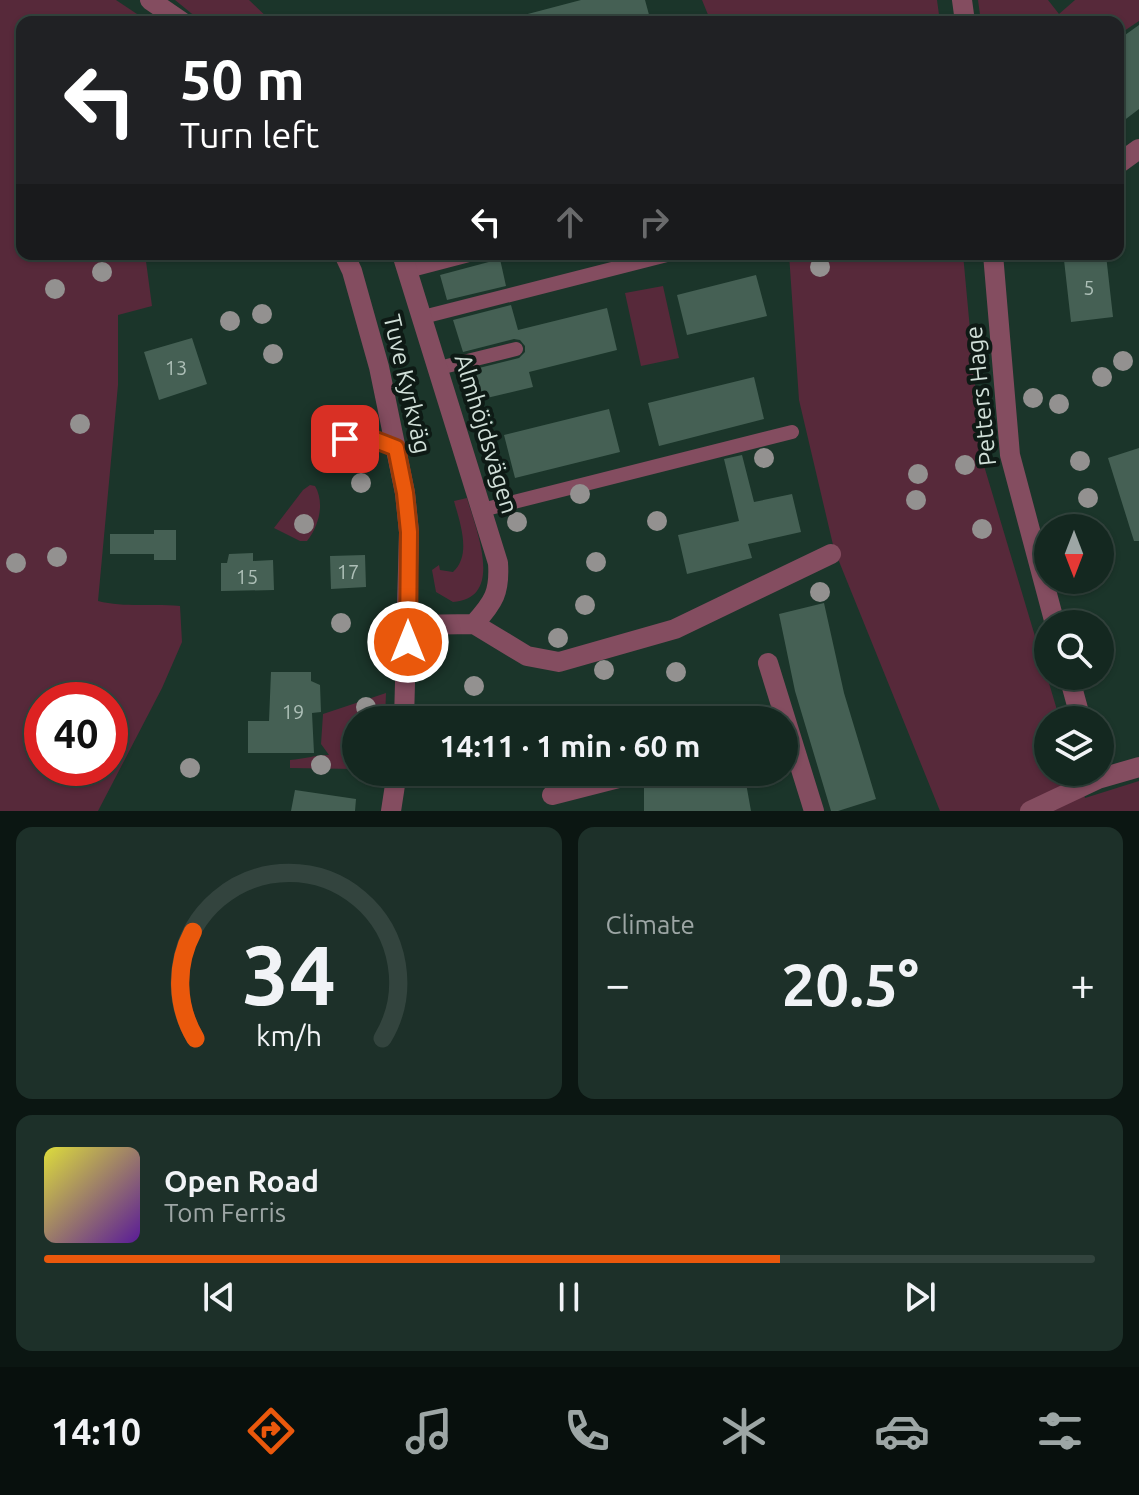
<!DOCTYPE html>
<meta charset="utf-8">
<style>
:root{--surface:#142820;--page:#1d3029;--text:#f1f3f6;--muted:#9da6a5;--line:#33443e;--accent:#ea580c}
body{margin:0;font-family:Ubuntu,sans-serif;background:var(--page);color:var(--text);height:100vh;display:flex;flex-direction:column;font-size:30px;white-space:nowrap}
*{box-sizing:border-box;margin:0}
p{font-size:26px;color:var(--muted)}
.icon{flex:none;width:44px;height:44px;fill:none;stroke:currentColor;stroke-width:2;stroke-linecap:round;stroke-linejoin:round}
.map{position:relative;height:811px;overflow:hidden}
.details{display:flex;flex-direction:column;gap:16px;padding:16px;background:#0b1612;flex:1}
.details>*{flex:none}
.guide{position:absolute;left:16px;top:16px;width:1108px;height:244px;border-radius:16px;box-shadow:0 2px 6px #0004,0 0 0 2px var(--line);background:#202124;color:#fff;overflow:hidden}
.needle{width:52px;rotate:180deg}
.tools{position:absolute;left:1034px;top:514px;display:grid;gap:16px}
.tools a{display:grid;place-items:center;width:80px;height:80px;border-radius:50%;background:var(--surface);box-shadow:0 2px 6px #0004,0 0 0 2px var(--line);font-size:40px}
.speed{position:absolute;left:24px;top:682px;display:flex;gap:16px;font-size:40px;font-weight:700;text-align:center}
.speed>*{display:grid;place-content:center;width:104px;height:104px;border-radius:50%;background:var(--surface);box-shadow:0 2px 6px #0004,0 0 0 2px var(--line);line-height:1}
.speed .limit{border:12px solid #d22;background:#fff;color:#111}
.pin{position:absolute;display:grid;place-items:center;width:68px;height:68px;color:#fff;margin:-34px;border-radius:16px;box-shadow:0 4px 12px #0006}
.me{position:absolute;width:88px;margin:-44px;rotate:0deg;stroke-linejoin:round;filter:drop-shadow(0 0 6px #0008)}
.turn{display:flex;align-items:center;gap:28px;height:168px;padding:0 32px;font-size:36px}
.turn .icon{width:104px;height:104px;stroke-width:2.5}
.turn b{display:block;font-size:56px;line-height:68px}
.lanes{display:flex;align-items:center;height:76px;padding:0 32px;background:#0003;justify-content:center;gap:40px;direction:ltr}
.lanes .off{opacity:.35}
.big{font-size:60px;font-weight:600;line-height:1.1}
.details .card{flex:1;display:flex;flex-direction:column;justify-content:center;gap:12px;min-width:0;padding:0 28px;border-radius:16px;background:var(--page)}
.details .dial{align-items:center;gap:0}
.dial svg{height:208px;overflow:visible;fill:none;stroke:var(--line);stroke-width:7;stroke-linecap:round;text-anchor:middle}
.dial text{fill:var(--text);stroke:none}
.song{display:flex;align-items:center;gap:24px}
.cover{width:96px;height:96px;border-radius:12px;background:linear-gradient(135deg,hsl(60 70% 55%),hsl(270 70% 35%))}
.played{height:8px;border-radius:4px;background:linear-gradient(90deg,var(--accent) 70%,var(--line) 70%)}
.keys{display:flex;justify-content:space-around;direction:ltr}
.heat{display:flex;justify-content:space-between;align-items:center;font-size:44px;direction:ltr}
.details .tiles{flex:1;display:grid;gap:16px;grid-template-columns:1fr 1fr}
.card:last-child{grid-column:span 2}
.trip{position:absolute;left:342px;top:706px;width:456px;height:80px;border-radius:40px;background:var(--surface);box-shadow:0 2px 6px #0004,0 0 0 2px var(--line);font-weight:600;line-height:80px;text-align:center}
.tabs{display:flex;height:128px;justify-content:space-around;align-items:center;background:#08100d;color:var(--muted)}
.tabs .icon{width:56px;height:56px}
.tabs .current{color:var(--accent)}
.tabs b{font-size:36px;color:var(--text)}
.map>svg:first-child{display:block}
.green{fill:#57293a;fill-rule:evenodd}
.building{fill:#456054}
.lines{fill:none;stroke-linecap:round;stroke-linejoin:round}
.service{stroke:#844d60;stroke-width:14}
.minor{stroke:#844d60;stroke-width:20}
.tertiary{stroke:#844d60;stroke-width:20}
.tree{fill:#939190}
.route-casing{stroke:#983908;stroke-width:20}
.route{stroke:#ea580c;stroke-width:14}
.labels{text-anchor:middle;stroke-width:8;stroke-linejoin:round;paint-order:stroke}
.number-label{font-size:20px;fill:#adbfb7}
.street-label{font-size:24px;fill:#d0dfd8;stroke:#0e1a15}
</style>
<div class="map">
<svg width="1139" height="811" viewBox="0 0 1139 811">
<rect width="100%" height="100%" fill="#1b352a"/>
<path class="green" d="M0,0H116L149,22H22V254H145L152,306L118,315V385L98,601C125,608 153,603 180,606L182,642L162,688L98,811H0ZM42,700H110V768H42Z
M175,0H249L272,22H202Z
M702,0H937L940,22H711Z
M978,0H1048L1059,14L1075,0H1139V21L1118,35V22H981Z
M789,254H963L982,459L1060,720H1048V772H1076L1085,798L1139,781V811H940L834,549L799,400Z
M663,286L679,358L641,366L625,293Z
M310,485L315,486C325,503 319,526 307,541H300L274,528L303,490Z
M467,498C475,527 506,599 453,602L436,592L432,570L439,565L440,570L453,572C472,555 460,523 454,501Z
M386,693L385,720H356V769L290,768V760C304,759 315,755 329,755L321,744L323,714Z"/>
<path class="building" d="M581,0H645L651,22H525L524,15Z
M1139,25V109L1118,125V40Z
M1106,255L1113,317L1071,322L1064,260Z
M500,259L506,286L447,300L440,275Z
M756,275L767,316L687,335L677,295Z
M511,305L518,330L607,308L617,350L529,372L533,387L474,401L467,371L519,358L525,352V346L520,340L514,339L463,352L453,320Z
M192,338L207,384L159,400L144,352Z
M754,377L764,419L659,446L648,403Z
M609,409L620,452L515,478L504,435Z
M1139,448V541H1134L1108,458Z
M742,455L754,502L792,494L801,532L748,544L752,558L687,574L678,535L739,521L724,459Z
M154,530H176V560H154V554H110V534H154Z
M253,553V561L273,560L274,590L221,591V563H227L229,554Z
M365,555L366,587L331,589L330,556Z
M824,603L844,693L876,799L838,811H831L795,691L779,614Z
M271,672H311V681L320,685L321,712L312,713L314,753H248V721H269Z
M744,772L751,811H644V787H686L685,775Z
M295,790L356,799L355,811H291Z"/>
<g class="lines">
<path class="service" d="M408,271L473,254
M423,317L671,254
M439,368L516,349
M345,439H373L396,448
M482,510L792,432"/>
<path class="minor" d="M962,0L965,22
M1118,164L1139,149
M402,254L498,563C500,592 494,602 474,624
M993,254L1010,455L1055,624
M408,625L474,624L527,656L559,662L675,629L831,554
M768,663L814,811
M1069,676L1081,720
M552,795L642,772
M1030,811L1098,779L1139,767"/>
<path class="tertiary" d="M150,0L182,22
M344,254L352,271L379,367L405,493L409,532L404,720
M391,811L397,772"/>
</g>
<g class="tree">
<circle cx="820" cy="267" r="10"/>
<circle cx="102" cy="272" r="10"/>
<circle cx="55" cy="289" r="10"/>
<circle cx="262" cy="314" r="10"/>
<circle cx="230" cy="321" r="10"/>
<circle cx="273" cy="354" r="10"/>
<circle cx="1123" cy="361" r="10"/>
<circle cx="1102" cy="377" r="10"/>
<circle cx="1033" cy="398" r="10"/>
<circle cx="1059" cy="404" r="10"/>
<circle cx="80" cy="424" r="10"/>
<circle cx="764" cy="458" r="10"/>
<circle cx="1080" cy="461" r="10"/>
<circle cx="965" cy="465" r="10"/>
<circle cx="918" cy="474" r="10"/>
<circle cx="361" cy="483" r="10"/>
<circle cx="580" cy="494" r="10"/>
<circle cx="1088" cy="498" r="10"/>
<circle cx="916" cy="500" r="10"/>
<circle cx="657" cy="521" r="10"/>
<circle cx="517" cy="522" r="10"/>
<circle cx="304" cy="524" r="10"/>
<circle cx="982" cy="529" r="10"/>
<circle cx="57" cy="557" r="10"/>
<circle cx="596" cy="562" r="10"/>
<circle cx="16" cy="563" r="10"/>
<circle cx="820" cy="592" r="10"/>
<circle cx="585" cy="605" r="10"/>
<circle cx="341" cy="623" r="10"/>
<circle cx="558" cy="638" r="10"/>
<circle cx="604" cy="670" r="10"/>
<circle cx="676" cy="672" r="10"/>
<circle cx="474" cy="686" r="10"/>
<circle cx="366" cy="707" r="10"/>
<circle cx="321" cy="765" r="10"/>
<circle cx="190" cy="768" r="10"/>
</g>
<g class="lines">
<defs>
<path id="route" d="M345,439H373L396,448L405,493L409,532L408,642"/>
</defs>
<use href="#route" class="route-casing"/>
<use href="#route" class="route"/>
</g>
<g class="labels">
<g class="number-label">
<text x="1089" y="295">5</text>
<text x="176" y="375">13</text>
<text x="348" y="579">17</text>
<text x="247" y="584">15</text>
<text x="293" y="719">19</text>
</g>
<g class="street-label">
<text transform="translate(407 384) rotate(77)" y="8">Tuve Kyrkväg</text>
<text transform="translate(981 396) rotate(-96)" y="8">Petters Hage</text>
<text transform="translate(486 434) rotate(73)" y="8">Almhöjdsvägen</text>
</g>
</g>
</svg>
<div class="tools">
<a><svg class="needle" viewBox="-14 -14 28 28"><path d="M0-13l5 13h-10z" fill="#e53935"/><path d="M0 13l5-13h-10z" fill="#9da6a5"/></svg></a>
<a><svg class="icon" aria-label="search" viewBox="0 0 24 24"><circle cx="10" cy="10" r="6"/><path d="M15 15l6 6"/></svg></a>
<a><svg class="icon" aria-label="layers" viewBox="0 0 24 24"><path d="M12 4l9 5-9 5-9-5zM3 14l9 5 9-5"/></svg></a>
</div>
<div class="speed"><div class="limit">40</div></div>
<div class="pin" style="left:345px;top:439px;background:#d93025"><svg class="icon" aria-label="arrive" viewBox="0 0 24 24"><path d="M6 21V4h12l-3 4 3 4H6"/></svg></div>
<svg class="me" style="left:408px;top:642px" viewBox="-20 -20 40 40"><circle r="17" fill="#ea580c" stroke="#fff" stroke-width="3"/><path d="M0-11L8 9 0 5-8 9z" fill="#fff"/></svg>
<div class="trip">14:11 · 1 min · 60 m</div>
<div class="guide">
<div class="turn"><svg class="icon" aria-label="left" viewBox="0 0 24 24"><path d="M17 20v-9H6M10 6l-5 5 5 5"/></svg><div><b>50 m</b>Turn left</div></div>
<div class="lanes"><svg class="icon" aria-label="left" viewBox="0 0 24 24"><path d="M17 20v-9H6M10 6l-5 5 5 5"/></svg><svg class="icon off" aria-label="ahead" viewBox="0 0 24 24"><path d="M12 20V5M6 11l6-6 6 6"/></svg><svg class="icon off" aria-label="right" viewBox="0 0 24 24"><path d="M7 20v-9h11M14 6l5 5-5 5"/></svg></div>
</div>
</div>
<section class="details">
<div class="tiles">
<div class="card dial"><svg viewBox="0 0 100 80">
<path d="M14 69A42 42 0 1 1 86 69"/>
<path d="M14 69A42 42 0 0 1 13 28" stroke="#ea580c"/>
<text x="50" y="56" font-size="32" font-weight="700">34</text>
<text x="50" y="72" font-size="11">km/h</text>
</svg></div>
<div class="card"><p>Climate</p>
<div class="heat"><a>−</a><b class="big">20.5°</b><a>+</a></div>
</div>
<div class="card">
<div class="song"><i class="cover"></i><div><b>Open Road</b><p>Tom Ferris</p></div></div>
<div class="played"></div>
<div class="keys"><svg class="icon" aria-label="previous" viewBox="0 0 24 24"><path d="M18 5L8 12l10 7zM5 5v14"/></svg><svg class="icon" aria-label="pause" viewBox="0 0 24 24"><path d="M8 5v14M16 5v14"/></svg><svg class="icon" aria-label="next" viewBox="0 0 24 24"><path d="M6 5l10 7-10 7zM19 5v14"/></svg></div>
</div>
</div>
</section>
<nav class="tabs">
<b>14:10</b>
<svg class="icon current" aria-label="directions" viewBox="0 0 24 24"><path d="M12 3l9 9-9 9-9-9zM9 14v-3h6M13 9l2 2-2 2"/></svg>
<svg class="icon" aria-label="music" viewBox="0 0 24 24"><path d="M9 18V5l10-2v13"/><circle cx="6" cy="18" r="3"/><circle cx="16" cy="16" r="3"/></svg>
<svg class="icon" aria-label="phone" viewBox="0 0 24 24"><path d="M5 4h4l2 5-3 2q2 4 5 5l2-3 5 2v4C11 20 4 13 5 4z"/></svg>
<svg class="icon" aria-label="climate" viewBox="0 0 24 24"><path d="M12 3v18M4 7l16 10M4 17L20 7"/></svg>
<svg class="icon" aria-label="car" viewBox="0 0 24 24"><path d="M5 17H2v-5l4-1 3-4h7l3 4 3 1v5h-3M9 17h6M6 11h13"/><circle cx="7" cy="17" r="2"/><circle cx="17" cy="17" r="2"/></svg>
<svg class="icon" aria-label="filters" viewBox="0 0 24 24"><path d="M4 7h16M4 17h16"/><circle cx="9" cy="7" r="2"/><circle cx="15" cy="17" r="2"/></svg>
</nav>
